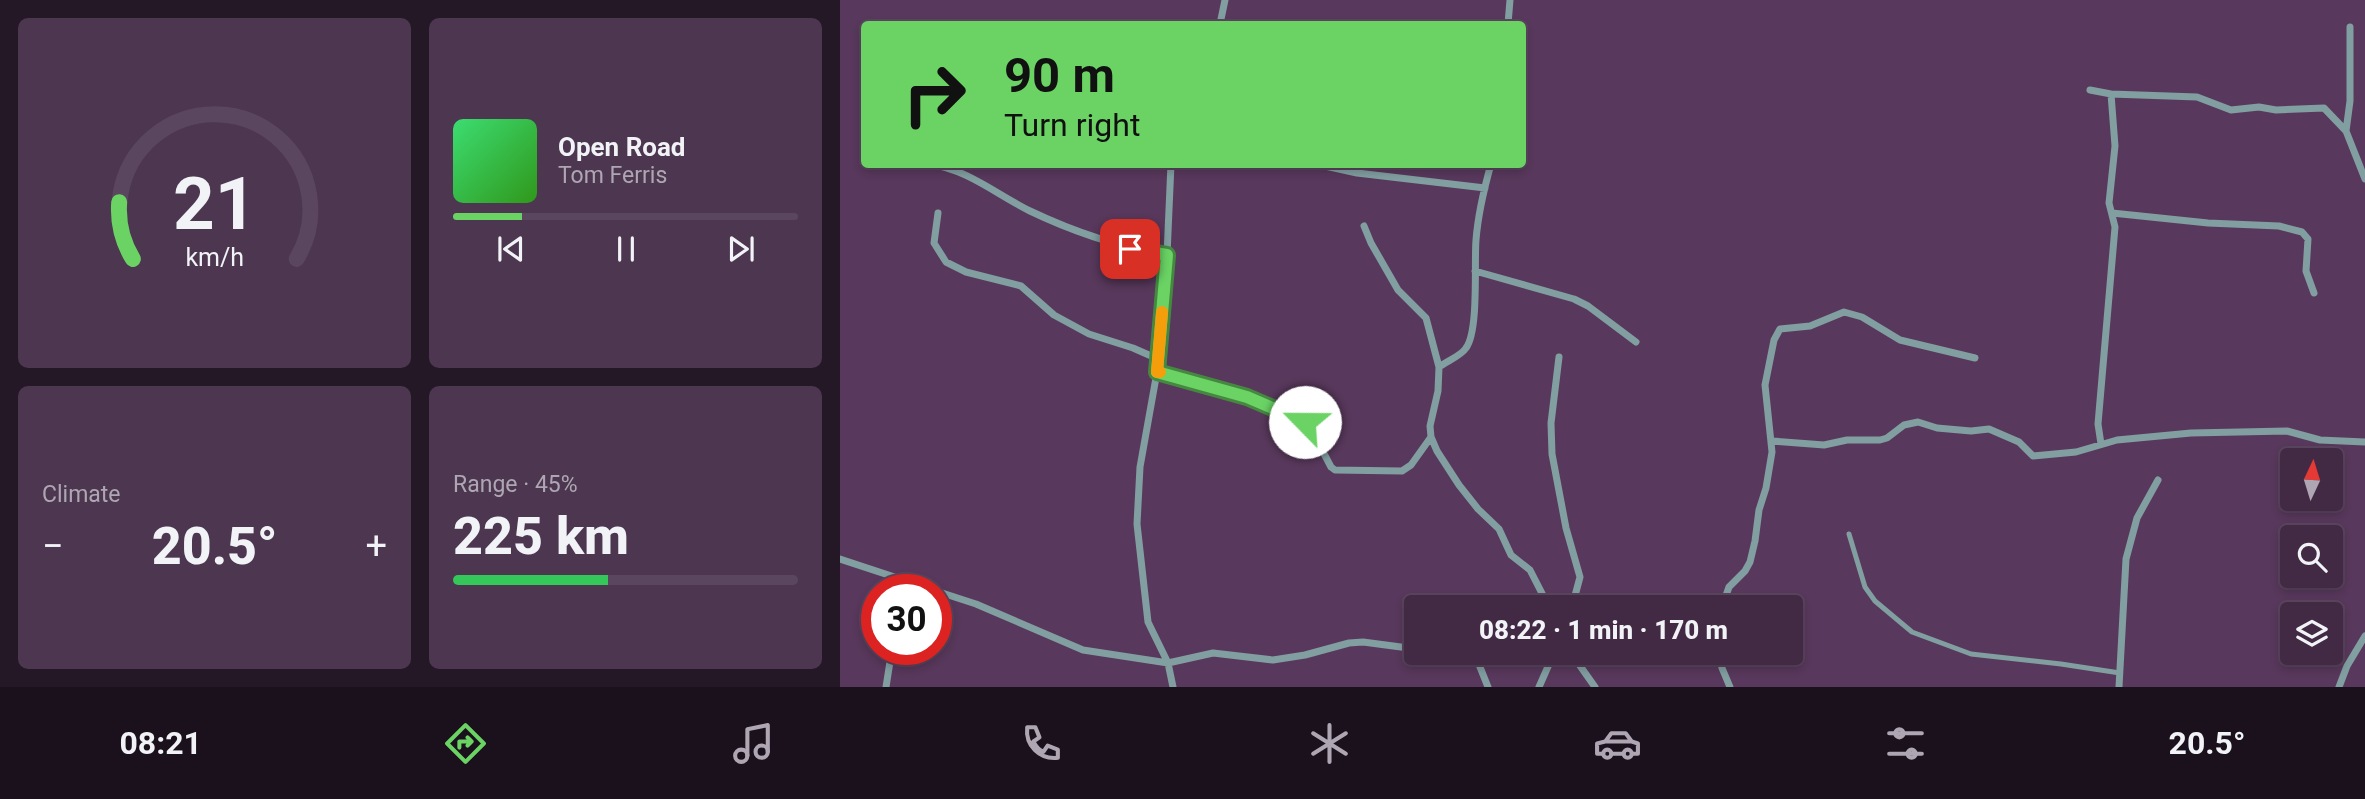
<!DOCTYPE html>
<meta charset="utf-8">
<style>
:root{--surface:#422a45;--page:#4c3650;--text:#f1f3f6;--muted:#aea7b3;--line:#5a465e;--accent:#6ad364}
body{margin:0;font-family:Roboto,sans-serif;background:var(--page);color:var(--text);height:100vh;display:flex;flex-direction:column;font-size:26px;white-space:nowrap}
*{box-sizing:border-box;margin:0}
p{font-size:23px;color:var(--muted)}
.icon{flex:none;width:38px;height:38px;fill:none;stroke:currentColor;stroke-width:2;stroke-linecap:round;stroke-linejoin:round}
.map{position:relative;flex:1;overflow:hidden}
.panel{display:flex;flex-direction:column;gap:18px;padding:18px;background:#241726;width:840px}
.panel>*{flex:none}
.hud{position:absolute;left:21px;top:21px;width:665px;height:147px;border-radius:7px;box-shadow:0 4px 10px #0003,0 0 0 2px var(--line);background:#6ad364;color:#111;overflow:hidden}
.needle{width:46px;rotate:4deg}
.fabs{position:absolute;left:1440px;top:448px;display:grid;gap:14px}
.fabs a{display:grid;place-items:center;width:63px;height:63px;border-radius:7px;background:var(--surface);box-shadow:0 4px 10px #0003,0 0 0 2px var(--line);font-size:35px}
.speed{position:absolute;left:21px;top:574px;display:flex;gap:14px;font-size:35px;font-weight:700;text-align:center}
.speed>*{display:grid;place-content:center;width:91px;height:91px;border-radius:50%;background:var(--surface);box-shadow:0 4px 10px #0003,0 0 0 2px var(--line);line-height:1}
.speed .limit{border:10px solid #d22;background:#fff;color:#111}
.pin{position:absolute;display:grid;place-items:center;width:60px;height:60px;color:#fff;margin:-30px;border-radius:14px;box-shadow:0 4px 10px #0006}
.me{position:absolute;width:77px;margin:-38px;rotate:293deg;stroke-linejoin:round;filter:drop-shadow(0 0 5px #0008)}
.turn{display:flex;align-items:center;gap:24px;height:147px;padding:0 28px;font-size:32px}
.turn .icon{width:91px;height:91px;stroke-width:2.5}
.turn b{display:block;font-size:49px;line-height:60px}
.big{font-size:52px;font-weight:800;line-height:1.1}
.panel .card{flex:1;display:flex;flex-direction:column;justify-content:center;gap:10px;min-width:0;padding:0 24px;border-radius:10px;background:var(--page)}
.panel .dial{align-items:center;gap:0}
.dial svg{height:182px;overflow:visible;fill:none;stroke:var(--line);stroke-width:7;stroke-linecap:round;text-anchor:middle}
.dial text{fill:var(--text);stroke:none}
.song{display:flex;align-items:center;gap:21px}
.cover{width:84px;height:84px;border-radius:10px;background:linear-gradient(135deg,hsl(140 70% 55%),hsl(110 70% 35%))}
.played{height:7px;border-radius:4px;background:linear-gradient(90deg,var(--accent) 20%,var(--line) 20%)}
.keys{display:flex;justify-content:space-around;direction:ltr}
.heat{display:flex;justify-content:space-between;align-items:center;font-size:38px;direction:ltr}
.charge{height:10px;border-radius:5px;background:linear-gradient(90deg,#34c759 45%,var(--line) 0)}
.panel .tiles{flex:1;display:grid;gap:18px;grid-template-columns:repeat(2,1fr)}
.trip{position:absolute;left:564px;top:595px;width:399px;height:70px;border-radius:7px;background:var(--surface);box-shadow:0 4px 10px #0003,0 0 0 2px var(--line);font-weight:800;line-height:70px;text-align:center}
.menu{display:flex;height:112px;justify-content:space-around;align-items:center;background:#1a111c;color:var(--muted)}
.menu .icon{width:49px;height:49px}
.menu .selected{color:var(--accent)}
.menu b{font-size:32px;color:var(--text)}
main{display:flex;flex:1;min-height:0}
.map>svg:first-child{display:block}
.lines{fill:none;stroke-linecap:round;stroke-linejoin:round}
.service{stroke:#819ea0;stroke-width:5}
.minor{stroke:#819ea0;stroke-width:7}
.route-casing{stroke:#458941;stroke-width:18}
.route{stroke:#6ad364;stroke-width:12}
.slow{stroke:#f59e0b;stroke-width:12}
</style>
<main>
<section class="panel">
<div class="tiles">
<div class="card dial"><svg viewBox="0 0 100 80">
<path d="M14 69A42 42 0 1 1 86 69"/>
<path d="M14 69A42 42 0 0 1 8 44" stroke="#6ad364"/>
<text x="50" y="56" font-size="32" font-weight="700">21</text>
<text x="50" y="72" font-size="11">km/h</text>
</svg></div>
<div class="card">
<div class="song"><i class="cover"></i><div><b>Open Road</b><p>Tom Ferris</p></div></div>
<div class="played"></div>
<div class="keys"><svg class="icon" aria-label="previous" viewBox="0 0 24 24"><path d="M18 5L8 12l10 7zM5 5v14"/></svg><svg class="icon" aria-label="pause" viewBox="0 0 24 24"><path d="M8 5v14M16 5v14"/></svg><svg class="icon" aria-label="next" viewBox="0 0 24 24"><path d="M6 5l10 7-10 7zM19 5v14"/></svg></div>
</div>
<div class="card"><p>Climate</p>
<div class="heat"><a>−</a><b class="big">20.5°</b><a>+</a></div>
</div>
<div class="card"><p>Range · 45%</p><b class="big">225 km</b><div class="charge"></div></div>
</div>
</section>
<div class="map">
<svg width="1525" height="687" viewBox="0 0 1525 687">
<rect width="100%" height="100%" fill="#58385c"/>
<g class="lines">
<path class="service" d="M1009,534L1025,587L1035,601L1072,632L1131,654L1221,664L1280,673"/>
<path class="minor" d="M380,24L385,0
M668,24L670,0
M1510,27V101L1506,131L1525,179
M1250,90L1271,94L1357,97L1391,110L1419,107L1436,110L1484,108L1506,131
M89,164C127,169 156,194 190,211C234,232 279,247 327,255
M331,164L327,255L317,372L300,467L297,524L308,622L328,663L333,687
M476,164L517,173L645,188
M98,213L94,243L106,262L126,272L181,286L214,315L249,334L293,348L318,359
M1272,213L1368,223L1439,226L1462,232L1468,239L1466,271L1474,293
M524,226L531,243L558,290L586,318L599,367L598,391L590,426L591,437L597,451L619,485L638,509L659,529L671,555L690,570L709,607
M635,271L734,299L748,306L796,342
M719,357L711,423L712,454L726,528L740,577L732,607
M599,367C607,361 621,356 626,348C639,331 634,263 636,240C638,214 644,189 651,164
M317,372L407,397L465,422L470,427L491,467L495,470L562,471L571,465L591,437
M932,441L984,445L1007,440H1040L1047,438L1064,425L1078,422L1097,428L1131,431L1149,429L1179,442L1193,456L1236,452L1277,440L1351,433L1447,431L1480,440L1525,442
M1261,444L1258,424L1275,227L1269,203L1275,146L1271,94
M0,559L94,590
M96,591L136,604L243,650L328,663L373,653L433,660L465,655L509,643L523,642L576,649
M882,607L889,587L905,571L910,562L915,541L919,510L926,488L932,452L925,385L934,340L940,329L970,326L1004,312L1022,317L1060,340L1135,358
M609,653L636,657L648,687
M731,653L755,687
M880,653L882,668L890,687
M46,687L52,649
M699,687L714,653
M1279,687L1286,559L1297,518L1318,480
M1499,687L1507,666L1525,636"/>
</g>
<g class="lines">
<defs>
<path id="route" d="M290,249L327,255L317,372L407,397L465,422"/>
</defs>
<use href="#route" class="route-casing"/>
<use href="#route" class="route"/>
<path class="slow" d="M320,372H317L322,312"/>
</g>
</svg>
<div class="fabs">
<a><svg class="needle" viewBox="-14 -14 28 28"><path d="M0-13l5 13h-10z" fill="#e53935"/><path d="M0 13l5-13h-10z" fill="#aea7b3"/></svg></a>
<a><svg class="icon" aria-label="search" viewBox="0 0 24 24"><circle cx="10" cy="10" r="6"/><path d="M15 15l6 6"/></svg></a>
<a><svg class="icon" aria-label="layers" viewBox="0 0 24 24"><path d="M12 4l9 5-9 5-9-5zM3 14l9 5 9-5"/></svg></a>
</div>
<div class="speed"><div class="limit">30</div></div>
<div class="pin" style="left:290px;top:249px;background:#d93025"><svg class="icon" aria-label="arrive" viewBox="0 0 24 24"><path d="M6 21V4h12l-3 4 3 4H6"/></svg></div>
<svg class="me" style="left:465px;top:422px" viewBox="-20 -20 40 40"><circle r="19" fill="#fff"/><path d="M0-13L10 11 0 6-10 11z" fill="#6ad364"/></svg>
<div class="trip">08:22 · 1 min · 170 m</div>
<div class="hud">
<div class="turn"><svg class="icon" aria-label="right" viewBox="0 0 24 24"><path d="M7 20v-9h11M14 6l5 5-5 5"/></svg><div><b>90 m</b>Turn right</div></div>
</div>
</div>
</main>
<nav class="menu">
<b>08:21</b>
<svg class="icon selected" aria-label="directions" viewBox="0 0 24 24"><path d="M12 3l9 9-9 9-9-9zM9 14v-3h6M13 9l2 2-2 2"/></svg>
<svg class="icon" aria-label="music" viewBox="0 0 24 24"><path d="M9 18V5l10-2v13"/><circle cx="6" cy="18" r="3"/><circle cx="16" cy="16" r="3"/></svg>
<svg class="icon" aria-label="phone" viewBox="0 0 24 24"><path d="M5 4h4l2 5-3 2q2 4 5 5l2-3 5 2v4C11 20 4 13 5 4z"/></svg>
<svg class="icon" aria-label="climate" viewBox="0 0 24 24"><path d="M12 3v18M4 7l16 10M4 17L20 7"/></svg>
<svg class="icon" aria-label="car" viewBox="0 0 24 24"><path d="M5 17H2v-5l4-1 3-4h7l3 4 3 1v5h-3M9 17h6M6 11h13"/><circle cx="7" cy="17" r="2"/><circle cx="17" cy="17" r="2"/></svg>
<svg class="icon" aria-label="filters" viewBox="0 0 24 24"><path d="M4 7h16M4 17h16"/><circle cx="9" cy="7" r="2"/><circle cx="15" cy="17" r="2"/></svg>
<b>20.5°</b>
</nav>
